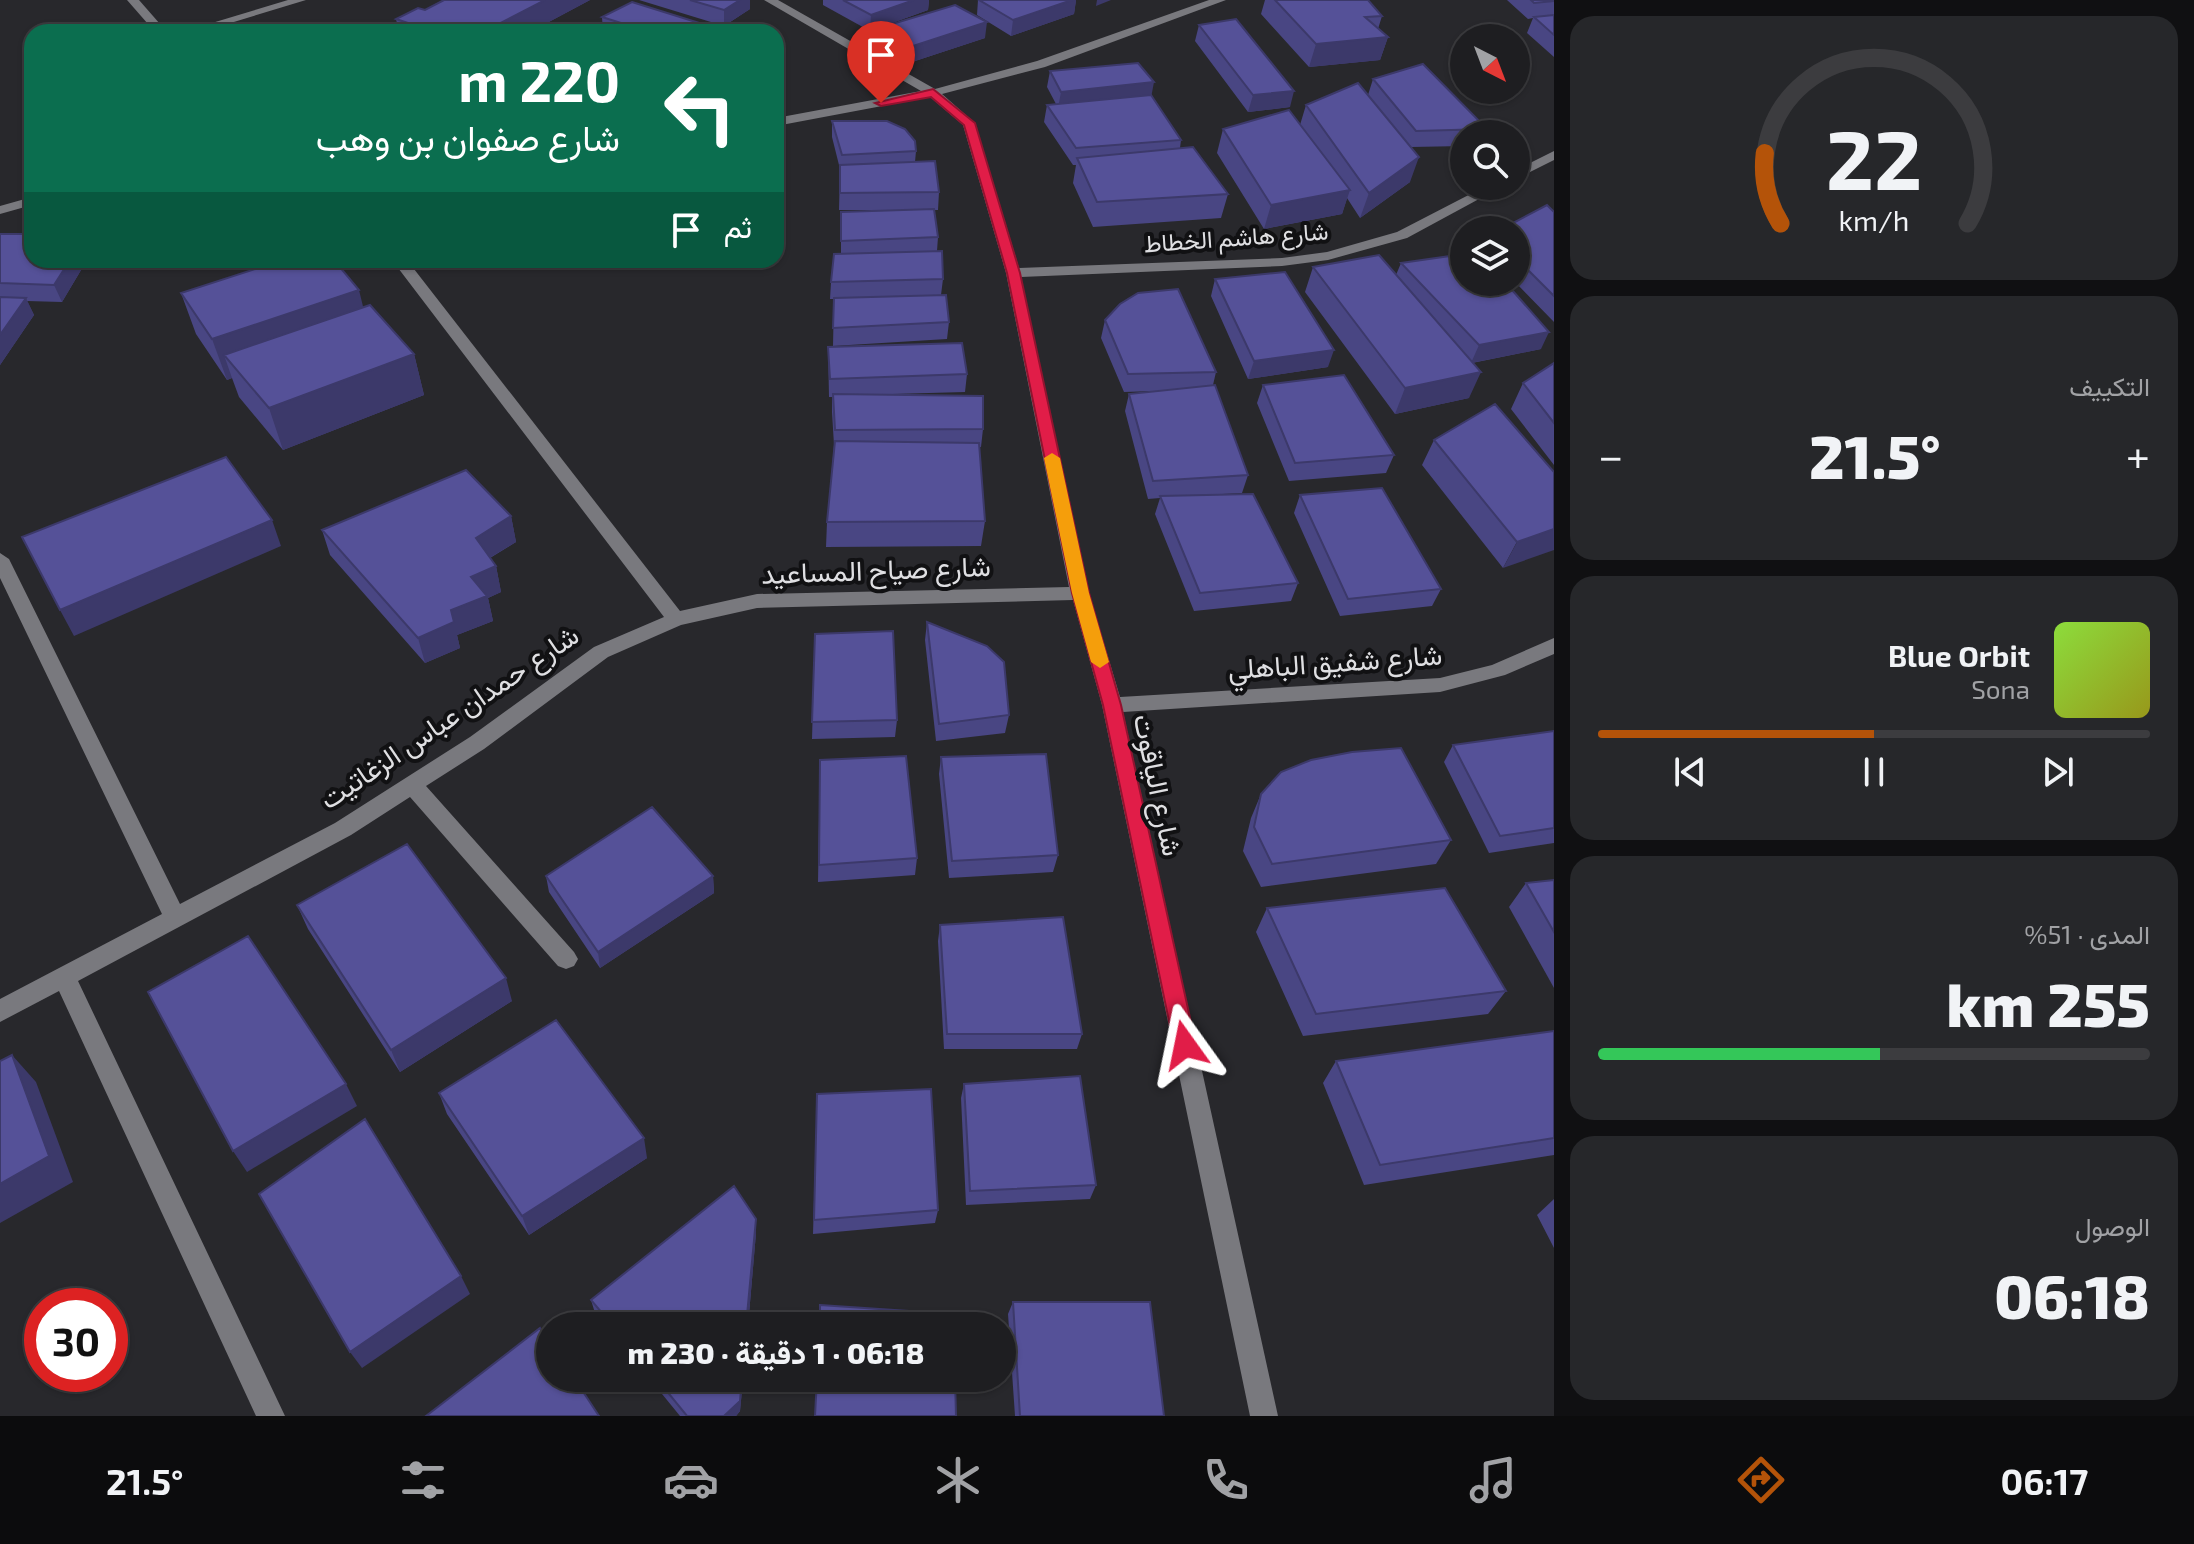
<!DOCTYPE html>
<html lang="ar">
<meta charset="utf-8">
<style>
:root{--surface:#1e1e21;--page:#26272a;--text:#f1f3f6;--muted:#a1a2a5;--line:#3c3c3f;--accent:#b45309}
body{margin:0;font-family:"Exo 2",Vazirmatn,sans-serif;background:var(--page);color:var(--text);direction:rtl;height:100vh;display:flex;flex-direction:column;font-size:30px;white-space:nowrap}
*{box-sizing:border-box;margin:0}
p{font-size:26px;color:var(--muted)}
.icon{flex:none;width:44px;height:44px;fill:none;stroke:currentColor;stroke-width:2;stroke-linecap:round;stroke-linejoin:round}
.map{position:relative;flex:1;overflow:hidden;direction:ltr}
.drawer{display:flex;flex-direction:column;gap:16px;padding:16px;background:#101012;width:640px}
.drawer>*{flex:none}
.top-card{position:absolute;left:24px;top:24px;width:760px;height:244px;border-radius:24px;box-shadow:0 2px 6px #0004,0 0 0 2px var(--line);direction:rtl;background:#0b6e4f;color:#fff;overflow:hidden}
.needle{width:52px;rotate:138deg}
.tools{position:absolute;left:1450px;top:24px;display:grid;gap:16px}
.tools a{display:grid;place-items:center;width:80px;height:80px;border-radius:50%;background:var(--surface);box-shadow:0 2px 6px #0004,0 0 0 2px var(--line);font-size:40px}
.speed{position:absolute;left:24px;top:1288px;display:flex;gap:16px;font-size:40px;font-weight:700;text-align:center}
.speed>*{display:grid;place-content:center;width:104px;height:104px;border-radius:50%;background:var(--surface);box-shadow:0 2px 6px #0004,0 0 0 2px var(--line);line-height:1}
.speed .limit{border:12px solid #d22;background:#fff;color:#111}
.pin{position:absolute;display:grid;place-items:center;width:68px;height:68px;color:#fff;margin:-82px -34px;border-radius:50% 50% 50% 0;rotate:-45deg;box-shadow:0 0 8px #0007}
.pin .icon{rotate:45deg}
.me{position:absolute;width:88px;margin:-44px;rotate:348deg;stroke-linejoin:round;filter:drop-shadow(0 0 6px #0008)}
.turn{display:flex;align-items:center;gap:28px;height:168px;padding:0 32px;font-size:36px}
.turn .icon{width:104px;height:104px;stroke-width:2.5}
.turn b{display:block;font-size:56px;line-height:68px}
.then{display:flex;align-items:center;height:76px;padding:0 32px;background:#0003;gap:16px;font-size:30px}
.big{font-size:60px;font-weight:800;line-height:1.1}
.drawer .widget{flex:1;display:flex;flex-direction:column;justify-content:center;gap:12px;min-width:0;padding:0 28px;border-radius:24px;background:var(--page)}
.drawer .dial{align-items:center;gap:0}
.dial svg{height:208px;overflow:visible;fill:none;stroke:var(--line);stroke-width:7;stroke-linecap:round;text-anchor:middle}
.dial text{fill:var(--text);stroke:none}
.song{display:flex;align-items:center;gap:24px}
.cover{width:96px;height:96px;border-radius:12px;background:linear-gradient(135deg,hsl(90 70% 55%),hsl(60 70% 35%))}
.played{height:8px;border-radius:4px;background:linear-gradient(90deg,var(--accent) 50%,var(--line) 50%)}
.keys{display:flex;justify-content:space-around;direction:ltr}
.heat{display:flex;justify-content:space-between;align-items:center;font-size:44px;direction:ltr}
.charge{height:12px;border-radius:6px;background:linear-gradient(90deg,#34c759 51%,var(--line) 0)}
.trip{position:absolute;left:536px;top:1312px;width:480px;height:80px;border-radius:40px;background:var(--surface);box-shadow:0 2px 6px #0004,0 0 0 2px var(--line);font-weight:800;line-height:80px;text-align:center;direction:rtl}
.tab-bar{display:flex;height:128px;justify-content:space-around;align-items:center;background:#0c0c0d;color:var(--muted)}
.tab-bar .icon{width:56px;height:56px}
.tab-bar .current{color:var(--accent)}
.tab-bar b{font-size:36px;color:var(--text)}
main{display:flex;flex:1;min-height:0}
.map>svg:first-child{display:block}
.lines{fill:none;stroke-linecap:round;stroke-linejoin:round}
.street{fill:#79797e;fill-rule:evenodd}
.wall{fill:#494683}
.shaded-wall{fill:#3c396a}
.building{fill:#555198;stroke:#3c396a;stroke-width:2}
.route{fill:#e11d48;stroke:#92132f;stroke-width:2}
.slow{fill:#f59e0b}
.labels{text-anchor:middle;stroke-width:8;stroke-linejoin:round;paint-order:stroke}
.far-street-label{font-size:24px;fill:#dfdfe2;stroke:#111113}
.street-label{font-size:28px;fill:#dfdfe2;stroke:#111113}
</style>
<main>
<section class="drawer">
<div class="widget dial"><svg viewBox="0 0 100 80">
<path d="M14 69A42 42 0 1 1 86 69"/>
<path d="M14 69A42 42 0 0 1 8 42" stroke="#b45309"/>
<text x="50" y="56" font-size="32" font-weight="700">22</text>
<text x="50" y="72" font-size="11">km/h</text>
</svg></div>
<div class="widget"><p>التكييف</p>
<div class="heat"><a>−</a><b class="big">21.5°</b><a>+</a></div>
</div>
<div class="widget">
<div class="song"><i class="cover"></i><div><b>Blue Orbit</b><p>Sona</p></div></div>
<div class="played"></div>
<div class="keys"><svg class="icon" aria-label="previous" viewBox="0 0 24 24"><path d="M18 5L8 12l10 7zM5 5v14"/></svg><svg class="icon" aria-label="pause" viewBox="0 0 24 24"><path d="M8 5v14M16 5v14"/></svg><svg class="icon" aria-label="next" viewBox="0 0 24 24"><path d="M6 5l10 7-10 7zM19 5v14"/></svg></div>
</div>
<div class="widget"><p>المدى · 51%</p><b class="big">255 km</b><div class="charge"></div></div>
<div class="widget"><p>الوصول</p><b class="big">06:18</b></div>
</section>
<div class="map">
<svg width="1554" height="1416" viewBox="0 0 1554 1416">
<rect width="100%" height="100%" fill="#28282c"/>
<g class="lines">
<path class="street" d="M127,0H139L167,32H155Z
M288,0H306L201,32H182Z
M764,0H778L935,89L1037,61L1209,0H1226L1045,67L942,94L975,123L1019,268L1282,258L1327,252L1397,232L1486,186H1503L1407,238L1328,260L1282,266L1021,277L1089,593L1120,697L1440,678L1492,665L1554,638V654L1505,675L1440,692L1123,712L1278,1416H1250L1102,705L1073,600L757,608L681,625L608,657L484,749L426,786L574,952L578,959L574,966L566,969L558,966L410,797L351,835L78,981L285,1416H256L59,991L0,1022V999L162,914L0,578V553L9,559L180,904L335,823L470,737L594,647L664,617L392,260H407L680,611L757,594L1069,587L1006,273L963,125L930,97L776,126V118L921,91Z
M1554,151V160L1516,179V170Z
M32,197V205L0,214V206Z"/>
</g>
<path class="wall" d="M590,0L530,32H399L396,19L425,10Z
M639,0H750V9L724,26Z
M823,0H929L928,10L870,31L823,5Z
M978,0H1076L1074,14L1011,36L977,15Z
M1265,0H1368L1382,16L1378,29L1388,37L1380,60L1309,67L1261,14Z
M1507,0H1554V57L1527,33L1533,18L1528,19Z
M602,17L728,32H603Z
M1199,25L1290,107L1248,112L1195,41Z
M879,28L985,38L909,63L878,44Z
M1050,71L1151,96L1181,140L1180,148L1228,194L1221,218L1093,227L1073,183L1076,165H1073L1044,122L1047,105L1056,104L1047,87Z
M1373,79L1487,129L1485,134H1464V146L1411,147L1410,182L1360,218L1347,198L1342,214L1264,229L1217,153L1223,129L1300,125L1306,105L1368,95Z
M832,121L916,151L915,162L939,192L938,210H934L938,237L937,251L943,279L941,295L949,322L947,339L833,346L834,299H830L831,282L841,254V212L931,210H839L840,169L832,137Z
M1554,212V322L1515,282L1516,230Z
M0,234L87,260L62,302L27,301L34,315L0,365Z
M1401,263L1541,349L1472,363L1469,398L1395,414L1305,292L1313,267L1396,275Z
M1215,279L1328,367L1248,379L1211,296Z
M181,293L363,308L414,354L424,395L283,450L239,397L232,378L227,380L196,334Z
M1105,320L1216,372L1213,385L1248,475L1242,493L1203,495L1298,583L1291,601L1194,611L1155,514L1160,498L1148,499L1125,411L1129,394L1156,391L1124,392L1101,338Z
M828,347L967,374L965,392L893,394L983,429L981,447H979L985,521L981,546L826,547L827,522L834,445L832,412V397H829Z
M1554,363V465L1511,409L1523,383Z
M1263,385L1394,455L1386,473L1289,481L1257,403Z
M1434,440L1554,472L1503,568L1422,465Z
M1300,495L1441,589L1432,606L1340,616L1294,513Z
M511,516L516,542L490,558L496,566L501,592L488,598L493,621L457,635L460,648L425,663L330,555L322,530Z
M927,622L1009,715L1005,733L936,741L925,640Z
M815,634L897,720L895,737L812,739Z
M1554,731V843L1489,853L1444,762L1453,745Z
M941,757L1058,855L1053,872L949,878L939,774Z
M820,760L917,858L915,875L818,882Z
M1261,794L1451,840L1436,864L1261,887L1243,851L1251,818Z
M546,876H713L714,893L600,968L549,892Z
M1554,880V988L1509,907L1526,883Z
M297,905L512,1001L400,1072L308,929Z
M1267,908L1506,991L1488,1014L1303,1036L1256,932Z
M940,925L1082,1034L1077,1049H944L938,941Z
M1554,1031V1155L1364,1185L1323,1083L1336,1061Z
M964,1084L1096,1185L1090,1199L966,1205L961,1098Z
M439,1093L647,1158L529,1235L447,1114Z
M817,1094L938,1210L935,1223L813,1234Z
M1554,1199V1248L1537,1215Z
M756,1233L748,1326H606L595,1313L591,1300Z
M1013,1302L1164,1416H1015L1008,1314Z
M649,1378H743L740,1411L736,1416H680Z"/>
<path class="shaded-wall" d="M545,0H590L530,32H489V29Z
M740,0H750V9L724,26V10Z
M914,0H929L928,10L870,31L871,15Z
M1072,0H1076L1074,14L1011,36L1013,20Z
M1097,0H1111L1096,6Z
M987,22L985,38L909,63L910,47Z
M1388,37L1380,60L1309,67L1316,44Z
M1154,82L1151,98L1058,108L1061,92Z
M1294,91L1290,107L1248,112L1253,95Z
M1419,157L1410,182L1360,218L1369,193Z
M1350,190L1342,214L1264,229L1271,205Z
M70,260H87L62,302L54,285Z
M359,290L369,331L224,355L232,378L227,380L212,339Z
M26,298L34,315L0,365V335Z
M1549,332L1541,349L1471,363L1479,345Z
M1334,350L1328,367L1248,379L1254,361Z
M414,354L424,395L283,450L269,408Z
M1481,372L1469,398L1395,414L1405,388Z
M511,516L516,542L481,563L476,538Z
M272,520L281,546L74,636L60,610Z
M1554,529V550L1503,568L1517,542Z
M496,566L501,592L488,598L493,621L457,635L460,648L425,663L418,638L451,610L471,577Z
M713,876L714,893L600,968L598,952Z
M506,978L512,1001L400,1072L391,1050Z
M12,1055L36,1082L73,1182L0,1223V1184Z
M346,1084L357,1106L247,1172L233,1151Z
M644,1138L647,1158L529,1235L522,1216Z
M756,1219V1233L748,1326H746Z
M461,1276L470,1294L362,1368L350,1352Z
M742,1378H743L740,1411L736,1416H724Z"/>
<path class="building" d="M444,0H545L489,29L494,31L492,32H435L396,19L418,8L425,10Z
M690,0H740L724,10Z
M843,0H914L871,15Z
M979,0H1072L1013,20Z
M1275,0H1368L1382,16L1365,17L1388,37L1316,44Z
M1531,0H1554V1L1534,3Z
M632,2L728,32H603L621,23L602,17Z
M955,5L987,22L910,47L879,28Z
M1554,15V35L1534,17Z
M1236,19L1294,91L1253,95L1199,25Z
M1138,63L1154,82L1061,92L1050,71Z
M1423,64L1487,129L1416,131L1373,79Z
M1358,83L1419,157L1369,193L1306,105Z
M1151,95L1181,140L1076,148L1047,105Z
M1289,110L1350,190L1271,205L1223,129Z
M832,121H887L905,129L915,141L916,151L842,155Z
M1193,147L1228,194L1097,202L1077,158Z
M935,161L939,192L840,193V165Z
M1547,205L1554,212V296L1516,258V230H1500Z
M934,209L938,237L841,241V212Z
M0,234H32V260H70L54,285L0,283Z
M942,251L943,279L831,282L834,254Z
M1464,254V282H1505L1549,332L1479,345L1401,263Z
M1379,255L1481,372L1405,388L1313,267Z
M283,260H334L359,290L212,339L181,293Z
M1285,272L1334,350L1254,361L1215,279Z
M1178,289L1216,372L1128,374L1105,320L1120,304L1138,293Z
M946,295L949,322L833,328L834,298Z
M0,297L26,298L0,335Z
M370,305L414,354L269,408L224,355Z
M962,343L967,374L830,379L828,347Z
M1554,363V423L1523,383Z
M1344,375L1394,455L1295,463L1263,385Z
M1215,385L1248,475L1153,481L1129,394Z
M833,394L983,396V429L835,430Z
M1495,404L1554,472V529L1517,542L1434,440Z
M835,441L979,443L985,521L827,522Z
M226,457L272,520L60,610L22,537Z
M466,470L511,516L476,538L496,566L471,577L487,596L451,610L454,622L418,638L322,530Z
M1382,488L1441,589L1348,599L1300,495Z
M1253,494L1298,583L1200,593L1160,496Z
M927,622L987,646L1004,662L1009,715L939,724Z
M893,631L897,720L812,722L815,634Z
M1554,731V828L1500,836L1453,745Z
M1401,748L1451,840L1272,864L1254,827L1261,794L1281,772L1311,760L1352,752Z
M1046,754L1058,855L952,861L941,757Z
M906,756L917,858L819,865L820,760Z
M652,807L713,876L598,952L546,876Z
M407,844L506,978L391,1050L297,905Z
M1554,880V932L1526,883Z
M1445,888L1506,991L1316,1014L1267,908Z
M1063,917L1082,1034H947L940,925Z
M248,936L346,1084L233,1151L148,992Z
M556,1020L644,1138L522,1216L439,1093Z
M1554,1031V1138L1380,1165L1336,1061Z
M12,1055L49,1156L0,1184V1061Z
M1080,1076L1096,1185L970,1191L964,1084Z
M931,1089L938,1210L814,1220L817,1094Z
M365,1119L461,1276L350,1352L259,1194Z
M734,1186L756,1219L746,1326H613L591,1300Z
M1013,1302H1150L1164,1416H1020Z
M820,1305L953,1314V1326H820Z
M540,1328L550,1342V1378H574L599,1416H426Z
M656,1378H742L740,1401L724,1416H687Z
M817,1378H955L956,1416H815Z"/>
<path class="route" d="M933,89L975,123L1020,273L1089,593L1121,705L1196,1045L1193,1052L1185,1055L1177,1052L1174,1045L1103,705L1072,593L1007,273L964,125L931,97L881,106L875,103Z"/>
<path class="slow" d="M1052,453L1060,458L1089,593L1109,662L1100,668L1091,662L1072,593L1044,458Z"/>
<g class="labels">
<g class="far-street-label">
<text transform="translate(1236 238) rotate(-4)" y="8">شارع هاشم الخطاط</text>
</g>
<g class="street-label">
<text transform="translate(876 570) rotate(-2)" y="10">شارع صياح المساعيد</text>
<text transform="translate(1335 662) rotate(-4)" y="10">شارع شفيق الباهلي</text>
<text transform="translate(449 717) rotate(-34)" y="10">شارع حمدان عباس الزغاتيت</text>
<text transform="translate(1158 785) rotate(78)" y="10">شارع الياقوت</text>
</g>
</g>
</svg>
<div class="tools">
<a><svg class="needle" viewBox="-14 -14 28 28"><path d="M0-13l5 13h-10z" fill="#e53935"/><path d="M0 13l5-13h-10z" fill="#a1a2a5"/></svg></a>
<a><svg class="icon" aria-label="search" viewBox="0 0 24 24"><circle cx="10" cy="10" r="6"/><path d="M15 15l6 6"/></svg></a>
<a><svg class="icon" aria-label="layers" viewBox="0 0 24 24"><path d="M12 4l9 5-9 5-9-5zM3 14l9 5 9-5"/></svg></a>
</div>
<div class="speed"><div class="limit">30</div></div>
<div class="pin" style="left:881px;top:103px;background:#d93025"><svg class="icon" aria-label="arrive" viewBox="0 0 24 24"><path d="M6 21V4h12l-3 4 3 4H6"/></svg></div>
<svg class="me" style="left:1185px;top:1045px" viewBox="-20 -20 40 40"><path d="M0-17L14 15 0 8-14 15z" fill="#e11d48" stroke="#fff" stroke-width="4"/></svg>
<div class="trip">06:18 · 1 دقيقة · 230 m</div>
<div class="top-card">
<div class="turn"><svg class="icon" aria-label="left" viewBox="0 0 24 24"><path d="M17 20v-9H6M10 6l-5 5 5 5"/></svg><div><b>220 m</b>شارع صفوان بن وهب</div></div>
<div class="then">ثم<svg class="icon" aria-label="arrive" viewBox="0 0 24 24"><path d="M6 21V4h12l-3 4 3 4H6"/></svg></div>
</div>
</div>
</main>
<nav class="tab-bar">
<b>06:17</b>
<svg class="icon current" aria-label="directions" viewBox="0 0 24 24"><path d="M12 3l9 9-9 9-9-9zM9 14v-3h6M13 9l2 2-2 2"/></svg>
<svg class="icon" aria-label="music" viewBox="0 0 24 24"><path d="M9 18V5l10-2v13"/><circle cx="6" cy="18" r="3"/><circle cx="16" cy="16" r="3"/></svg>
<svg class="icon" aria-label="phone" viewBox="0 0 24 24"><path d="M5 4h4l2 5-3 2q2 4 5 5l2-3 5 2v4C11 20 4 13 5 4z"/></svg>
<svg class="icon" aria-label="climate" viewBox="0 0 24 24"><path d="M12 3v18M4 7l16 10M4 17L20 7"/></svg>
<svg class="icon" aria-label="car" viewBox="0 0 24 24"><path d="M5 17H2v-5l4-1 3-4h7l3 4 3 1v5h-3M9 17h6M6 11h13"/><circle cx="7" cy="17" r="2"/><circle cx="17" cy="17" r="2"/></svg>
<svg class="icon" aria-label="filters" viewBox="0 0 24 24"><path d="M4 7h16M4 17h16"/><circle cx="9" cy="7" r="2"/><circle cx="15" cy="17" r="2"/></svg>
<b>21.5°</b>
</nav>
